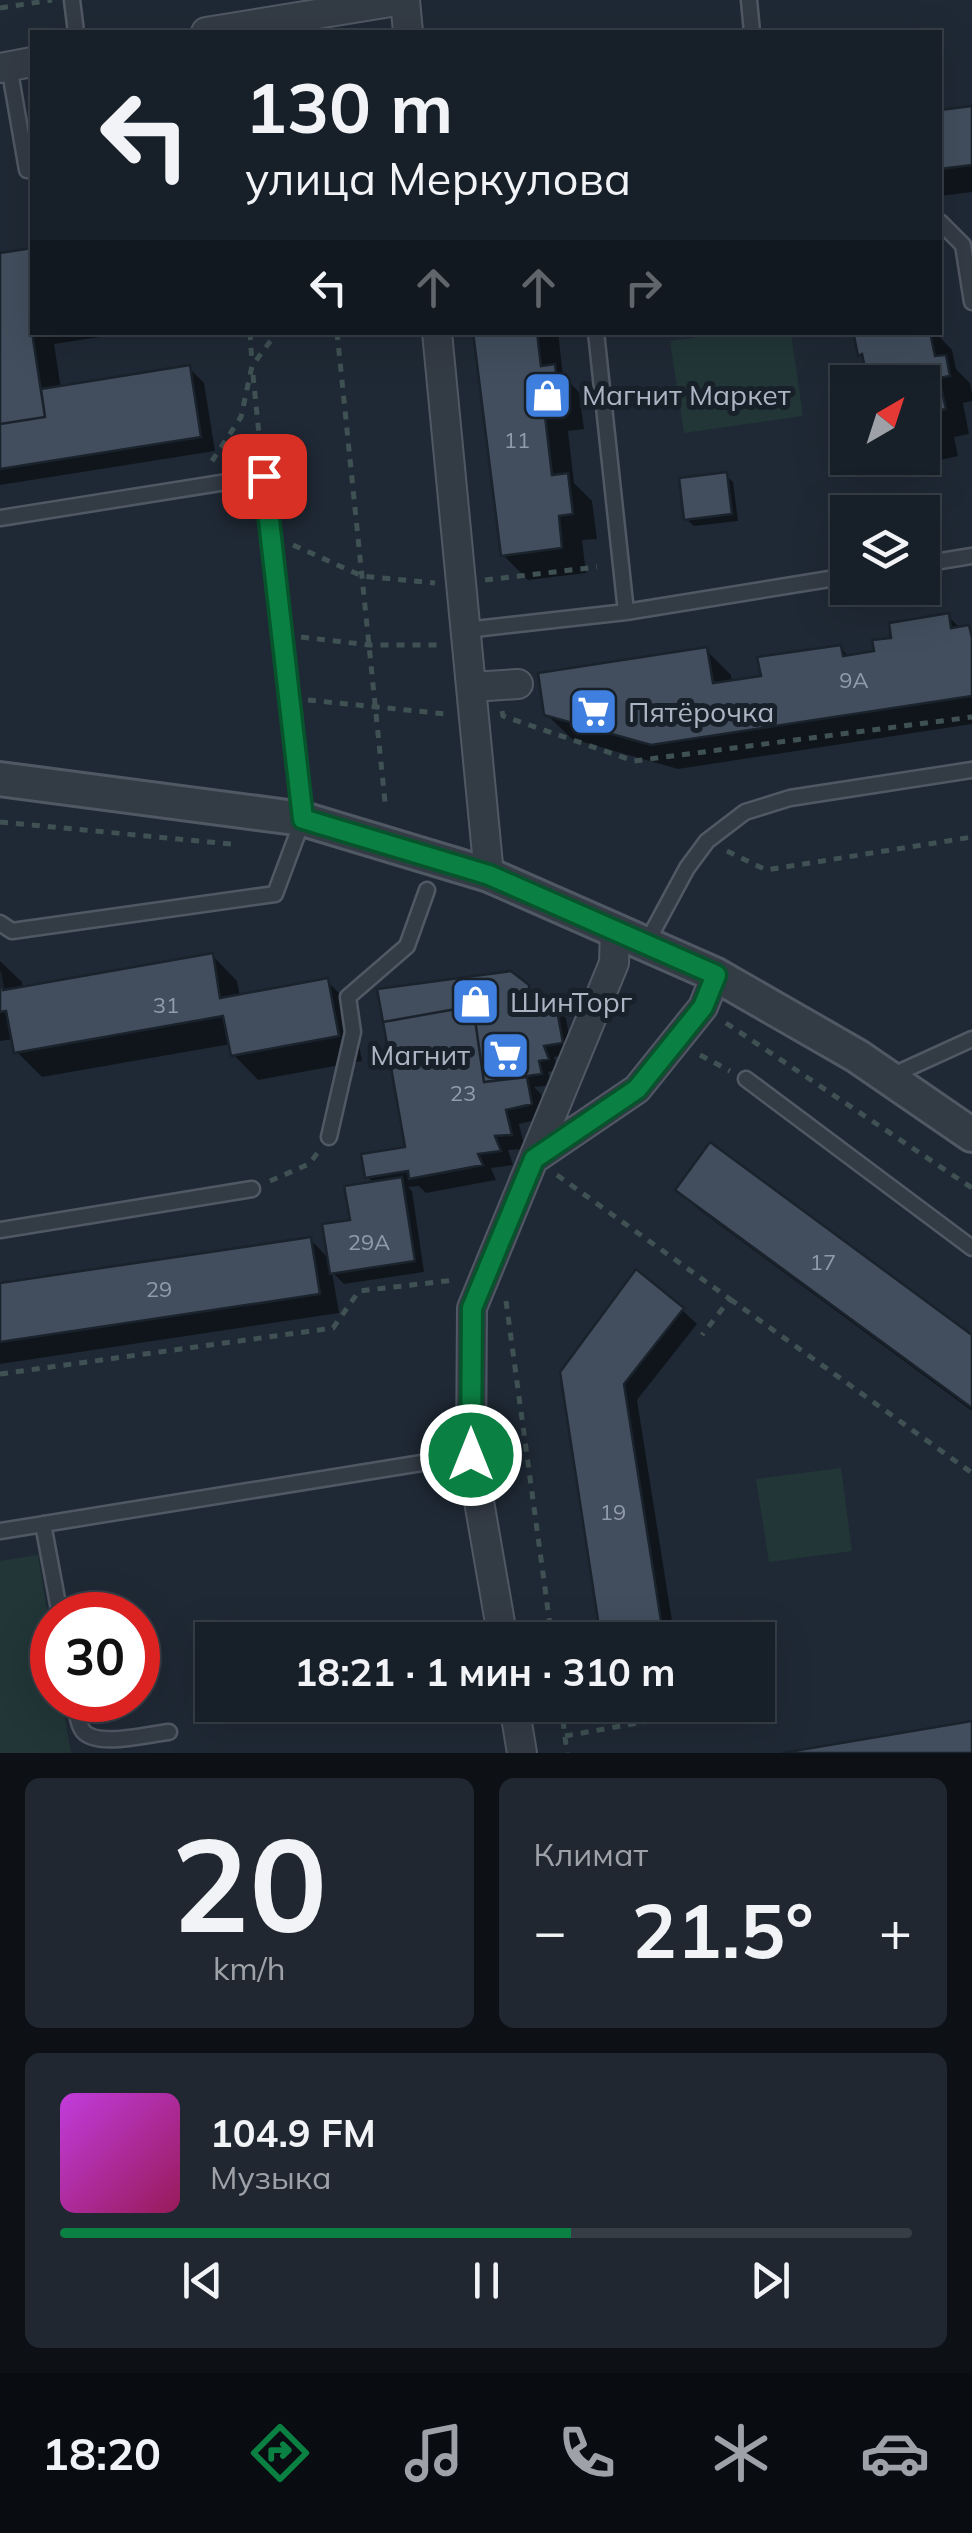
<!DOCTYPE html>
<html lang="ru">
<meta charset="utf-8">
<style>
:root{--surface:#171f28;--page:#202730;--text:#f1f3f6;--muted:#9ea2a8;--line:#363d45;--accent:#0b8043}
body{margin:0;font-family:Mulish,sans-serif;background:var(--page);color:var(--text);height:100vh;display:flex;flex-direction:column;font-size:38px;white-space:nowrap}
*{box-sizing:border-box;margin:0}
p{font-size:32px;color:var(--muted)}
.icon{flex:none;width:55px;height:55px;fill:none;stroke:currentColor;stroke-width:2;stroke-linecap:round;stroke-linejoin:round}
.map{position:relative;height:1753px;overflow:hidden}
.details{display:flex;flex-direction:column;gap:25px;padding:25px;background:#0d1116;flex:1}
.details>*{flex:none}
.hud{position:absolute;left:30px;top:30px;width:912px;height:305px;border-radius:0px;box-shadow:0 10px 40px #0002,0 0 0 2px var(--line);background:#171f28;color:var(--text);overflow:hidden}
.needle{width:65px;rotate:39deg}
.buttons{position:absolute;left:830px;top:365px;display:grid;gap:20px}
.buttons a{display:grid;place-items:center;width:110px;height:110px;border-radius:0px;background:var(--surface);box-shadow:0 10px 40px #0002,0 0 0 2px var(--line);font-size:50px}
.speed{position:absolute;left:30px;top:1592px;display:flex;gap:20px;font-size:50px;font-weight:700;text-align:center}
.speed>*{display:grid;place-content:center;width:130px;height:130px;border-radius:50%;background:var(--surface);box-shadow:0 10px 40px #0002,0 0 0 2px var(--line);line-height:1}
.speed .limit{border:15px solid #d22;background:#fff;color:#111}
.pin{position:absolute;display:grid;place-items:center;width:85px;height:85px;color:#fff;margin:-42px;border-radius:20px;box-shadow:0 5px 15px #0006}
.me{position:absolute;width:110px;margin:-55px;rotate:0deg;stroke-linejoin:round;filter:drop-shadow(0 0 8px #0008)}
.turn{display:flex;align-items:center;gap:35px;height:210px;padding:0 50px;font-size:45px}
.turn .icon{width:130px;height:130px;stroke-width:2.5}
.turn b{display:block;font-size:70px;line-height:85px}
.lanes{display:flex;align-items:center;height:95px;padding:0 50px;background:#0003;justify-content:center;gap:50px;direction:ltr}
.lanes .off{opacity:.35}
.big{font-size:75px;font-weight:700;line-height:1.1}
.details .widget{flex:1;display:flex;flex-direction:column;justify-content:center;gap:15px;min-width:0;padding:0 35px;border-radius:15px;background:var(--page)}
.details .dial{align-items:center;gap:0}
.dial b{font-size:130px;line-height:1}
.song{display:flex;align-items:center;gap:30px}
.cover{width:120px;height:120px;border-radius:15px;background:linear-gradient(135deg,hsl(290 70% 55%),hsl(330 70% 35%))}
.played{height:10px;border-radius:5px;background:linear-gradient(90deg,var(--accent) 60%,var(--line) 60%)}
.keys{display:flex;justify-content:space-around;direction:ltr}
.heat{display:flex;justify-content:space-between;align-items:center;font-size:55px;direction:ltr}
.details .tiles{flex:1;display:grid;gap:25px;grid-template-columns:1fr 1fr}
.widget:last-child{grid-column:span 2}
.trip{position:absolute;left:195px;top:1622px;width:580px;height:100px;border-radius:0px;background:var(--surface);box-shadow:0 10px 40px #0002,0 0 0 2px var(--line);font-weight:700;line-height:100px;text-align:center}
.dock{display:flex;height:160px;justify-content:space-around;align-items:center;background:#090c10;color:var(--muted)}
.dock .icon{width:70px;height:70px}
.dock .selected{color:var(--accent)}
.dock b{font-size:45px;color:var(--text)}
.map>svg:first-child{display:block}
.green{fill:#223637}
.shadow{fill:#0007}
.building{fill:#424e5d;stroke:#1a222c;stroke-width:2.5}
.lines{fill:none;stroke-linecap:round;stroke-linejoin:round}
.service-casing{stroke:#505864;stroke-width:19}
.minor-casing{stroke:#505864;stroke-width:32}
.tertiary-casing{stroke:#505864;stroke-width:38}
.path{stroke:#3f5153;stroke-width:5;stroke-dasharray:8 8;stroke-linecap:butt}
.service{stroke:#333b45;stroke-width:14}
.minor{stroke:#333b45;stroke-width:28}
.tertiary{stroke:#333b45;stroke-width:32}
.route-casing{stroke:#07532c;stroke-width:25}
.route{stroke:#0b8043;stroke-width:18}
.labels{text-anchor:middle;stroke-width:10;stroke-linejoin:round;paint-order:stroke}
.number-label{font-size:22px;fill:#929baa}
.poi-label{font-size:28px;fill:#acb5c3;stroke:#18202a;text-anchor:start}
</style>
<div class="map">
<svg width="972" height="1753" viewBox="0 0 972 1753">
<rect width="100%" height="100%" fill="#1f2935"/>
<path class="green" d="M727,333H791L803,416L684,433L670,341Z
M841,1468L852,1551L769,1562L756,1479Z
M38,1555L52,1642V1700H62L71,1753H0V1561Z"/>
<path class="shadow" d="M940,108L944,112L972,109V192L940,196Z
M32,251V332H105L106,336L54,344L61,389L189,368L204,383L215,451L0,485V256Z
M476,332H558L563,376L579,392L584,429L568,431L574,483L592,501L597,539L582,540L586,573L528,580L503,555Z
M862,332H935L952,350L956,369L970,383L972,393V401L963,403L969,434L954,437L958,456L940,460L942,469L930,472L920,462L906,465L898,458H922V382H871L866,361L860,354Z
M726,475L733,482L738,521L694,526L686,519Z
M948,616L961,629L968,628L972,632V724L678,769L572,739L546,714L706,650L731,675L732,683L764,678L840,647L850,658L876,653L894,640Z
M212,955L237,981L240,997L327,981L352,1006L362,1061L258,1080L233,1054L231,1044L42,1077L16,1051L14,1039L0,1041V961L22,982V989Z
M527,987L566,1018L572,1054L554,1057L558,1070L548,1072L552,1085L534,1087L541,1094L545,1118L519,1124L525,1149L508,1150L513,1165L491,1168L496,1180L426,1193L419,1186L408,1187L412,1191L424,1272L344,1284L332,1272L339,1313L0,1364V1286L310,1239L330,1260L375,1184L368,1177L408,1149Z
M678,1189L972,1338V1411L698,1209Z
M682,1310L697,1324L637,1400L675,1640H603L563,1373Z
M613,1705H685L687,1715L629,1725L614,1711Z"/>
<path class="building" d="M972,106V165L940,169V110Z
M32,248L30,319L45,417L0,424V253Z
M473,332H537L541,366L555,364L560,405L544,407L552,475L568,473L573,514L559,516L562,548L501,556Z
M860,332H930L935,356L946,355L950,376L939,378L946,409L930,412L934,431L922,433V382H868L862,354L858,356L854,336Z
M190,365L201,437L0,469V424L45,417L41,389Z
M727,472L732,514L684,520L679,478Z
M949,613L951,628L969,625L972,638V696L651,745L544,715L538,673L707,647L713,683L761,676L757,657L841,645L843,656L874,651L872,640L891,638L889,623Z
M213,953L220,998L328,978L339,1036L231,1056L223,1016L14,1053L6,1011L0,1012V972L3,990Z
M511,971L529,985V994L539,993L541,1006L556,1004L563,1043L544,1046L549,1059L539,1061L542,1074L484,1082L473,1006L383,1022L377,989Z
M473,1006L484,1082L527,1077L532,1104L506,1110L512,1135L495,1136L501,1151L478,1154L483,1165L409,1179L408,1171L365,1178L361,1154L405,1147L383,1022Z
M710,1142L972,1335V1408L675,1190Z
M402,1177L415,1261L330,1274L322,1224L350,1220L344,1186Z
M311,1237L320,1294L0,1342V1283Z
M636,1269L684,1308L624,1384L664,1640H601L560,1372Z
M972,1721V1753H782Z"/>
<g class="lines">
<defs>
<path id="service" d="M72,0L76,32
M749,0L752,32
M9,66L27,170
M940,222L963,245L972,302
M0,518L264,476L303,819L275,894L12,931L0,923
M922,564L972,556
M626,612L848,576
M466,630L626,612L596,332
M646,944L687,868L707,841L745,812L790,798L972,770
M891,1076L972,1039
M746,1079L972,1248
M329,1137L353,1032L348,997L407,946L427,890
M0,1230L252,1189
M43,1524L60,1615
M0,1531L471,1455
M75,1700C77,1710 77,1723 83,1731C97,1748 148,1734 169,1732"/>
<path id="minor" d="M405,0L408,32
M206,32L403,0
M0,68L32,62
M437,332L489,875
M472,687L518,684
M534,1159L637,1089L703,1007L716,975
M503,1640L471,1455L472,1308L614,963L615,929
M514,1705L522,1753"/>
<path id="tertiary" d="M0,779L303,819L489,875L716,975L857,1056L972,1135"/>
</defs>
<use href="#service" class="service-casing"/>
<use href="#minor" class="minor-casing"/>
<use href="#tertiary" class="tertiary-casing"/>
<path class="path" d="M0,8L52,0
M250,332L252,364
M337,332L385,802
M253,375L261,454
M212,461L241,417L252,366L277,332
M293,545L362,576L435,583
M485,580L597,567
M301,637L369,645H439
M308,700L446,714
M502,711L503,716L634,761L972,717
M0,822L231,844
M727,851L766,870L972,837
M726,1023L972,1188
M700,1055L730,1071
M557,1175L730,1299L702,1335
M270,1181L309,1164L319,1151
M730,1299L972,1473
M506,1301L552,1640
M0,1374L333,1328L359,1291L455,1280
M561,1705L567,1753
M565,1736L739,1705"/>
<use href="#service" class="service"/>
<use href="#minor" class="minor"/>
<use href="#tertiary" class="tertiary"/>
</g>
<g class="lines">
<defs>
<path id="route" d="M264,476L303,819L489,875L716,975L703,1007L637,1089L534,1159L472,1308L471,1455"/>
</defs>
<use href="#route" class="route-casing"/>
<use href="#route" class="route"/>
</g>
<defs>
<symbol id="shop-square" viewBox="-11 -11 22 22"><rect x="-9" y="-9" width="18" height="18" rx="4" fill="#3f7fe0" stroke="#18202a"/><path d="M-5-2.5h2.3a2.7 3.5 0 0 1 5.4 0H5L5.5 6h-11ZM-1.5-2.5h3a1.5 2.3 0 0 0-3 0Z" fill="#fff"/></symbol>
<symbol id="supermarket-square" viewBox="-11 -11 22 22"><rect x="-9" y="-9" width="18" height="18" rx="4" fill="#3f7fe0" stroke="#18202a"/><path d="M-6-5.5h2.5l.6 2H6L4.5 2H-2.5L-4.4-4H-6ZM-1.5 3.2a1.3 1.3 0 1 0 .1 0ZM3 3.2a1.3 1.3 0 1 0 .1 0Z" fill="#fff"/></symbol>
</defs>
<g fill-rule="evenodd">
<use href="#shop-square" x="520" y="368" width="55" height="55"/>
<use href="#supermarket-square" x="566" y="684" width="55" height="55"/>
<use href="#shop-square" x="448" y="974" width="55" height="55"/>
<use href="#supermarket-square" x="478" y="1028" width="55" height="55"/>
</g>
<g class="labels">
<g class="number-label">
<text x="517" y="448">11</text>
<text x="854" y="688">9А</text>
<text x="166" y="1013">31</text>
<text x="463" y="1101">23</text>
<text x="369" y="1250">29А</text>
<text x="823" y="1270">17</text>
<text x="159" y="1297">29</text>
<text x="613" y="1520">19</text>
</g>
<g class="poi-label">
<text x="582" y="405">Магнит Маркет</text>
<text x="628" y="722">Пятёрочка</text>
<text x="510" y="1012">ШинТорг</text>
<text x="470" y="1065" text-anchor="end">Магнит</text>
</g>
</g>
</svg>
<div class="buttons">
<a><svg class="needle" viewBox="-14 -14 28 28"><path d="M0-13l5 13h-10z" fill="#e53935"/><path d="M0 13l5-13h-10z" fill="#9ea2a8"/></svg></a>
<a><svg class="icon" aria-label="layers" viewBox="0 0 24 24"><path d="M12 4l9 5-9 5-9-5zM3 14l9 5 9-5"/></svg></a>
</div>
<div class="speed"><div class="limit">30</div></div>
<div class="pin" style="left:264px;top:476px;background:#d93025"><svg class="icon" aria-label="arrive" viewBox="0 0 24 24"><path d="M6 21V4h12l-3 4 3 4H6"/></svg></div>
<svg class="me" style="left:471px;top:1455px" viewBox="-20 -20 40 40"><circle r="17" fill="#0b8043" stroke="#fff" stroke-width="3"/><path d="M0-11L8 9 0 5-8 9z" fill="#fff"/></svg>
<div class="trip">18:21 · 1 мин · 310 m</div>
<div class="hud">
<div class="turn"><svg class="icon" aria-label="left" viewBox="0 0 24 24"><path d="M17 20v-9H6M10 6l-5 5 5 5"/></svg><div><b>130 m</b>улица Меркулова</div></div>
<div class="lanes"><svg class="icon" aria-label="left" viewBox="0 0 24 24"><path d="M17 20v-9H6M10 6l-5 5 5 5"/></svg><svg class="icon off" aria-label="ahead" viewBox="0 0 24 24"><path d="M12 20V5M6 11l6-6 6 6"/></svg><svg class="icon off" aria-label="ahead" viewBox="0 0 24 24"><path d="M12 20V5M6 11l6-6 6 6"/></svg><svg class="icon off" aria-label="right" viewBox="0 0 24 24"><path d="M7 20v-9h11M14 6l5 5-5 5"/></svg></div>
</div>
</div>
<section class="details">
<div class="tiles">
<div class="widget dial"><b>20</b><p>km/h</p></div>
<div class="widget"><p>Климат</p>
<div class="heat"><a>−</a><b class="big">21.5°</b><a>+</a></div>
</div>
<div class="widget">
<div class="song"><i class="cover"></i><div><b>104.9 FM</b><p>Музыка</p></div></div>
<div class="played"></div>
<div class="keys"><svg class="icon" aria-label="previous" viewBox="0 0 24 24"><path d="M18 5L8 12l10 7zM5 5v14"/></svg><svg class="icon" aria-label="pause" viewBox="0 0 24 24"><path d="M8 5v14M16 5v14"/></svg><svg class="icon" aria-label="next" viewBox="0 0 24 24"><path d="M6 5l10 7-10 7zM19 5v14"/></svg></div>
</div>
</div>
</section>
<nav class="dock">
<b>18:20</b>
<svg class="icon selected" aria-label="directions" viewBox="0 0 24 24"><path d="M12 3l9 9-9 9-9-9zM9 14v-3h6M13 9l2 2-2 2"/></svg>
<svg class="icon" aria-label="music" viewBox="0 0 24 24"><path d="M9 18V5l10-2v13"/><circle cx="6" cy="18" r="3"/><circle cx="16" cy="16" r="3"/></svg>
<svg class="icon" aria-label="phone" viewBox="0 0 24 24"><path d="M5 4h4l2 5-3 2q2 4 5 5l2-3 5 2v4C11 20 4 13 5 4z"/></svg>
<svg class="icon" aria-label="climate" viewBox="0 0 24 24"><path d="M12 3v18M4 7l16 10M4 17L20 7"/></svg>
<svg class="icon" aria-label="car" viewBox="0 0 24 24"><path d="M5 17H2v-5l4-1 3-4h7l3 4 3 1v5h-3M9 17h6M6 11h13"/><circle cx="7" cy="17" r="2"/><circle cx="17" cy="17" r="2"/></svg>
</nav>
